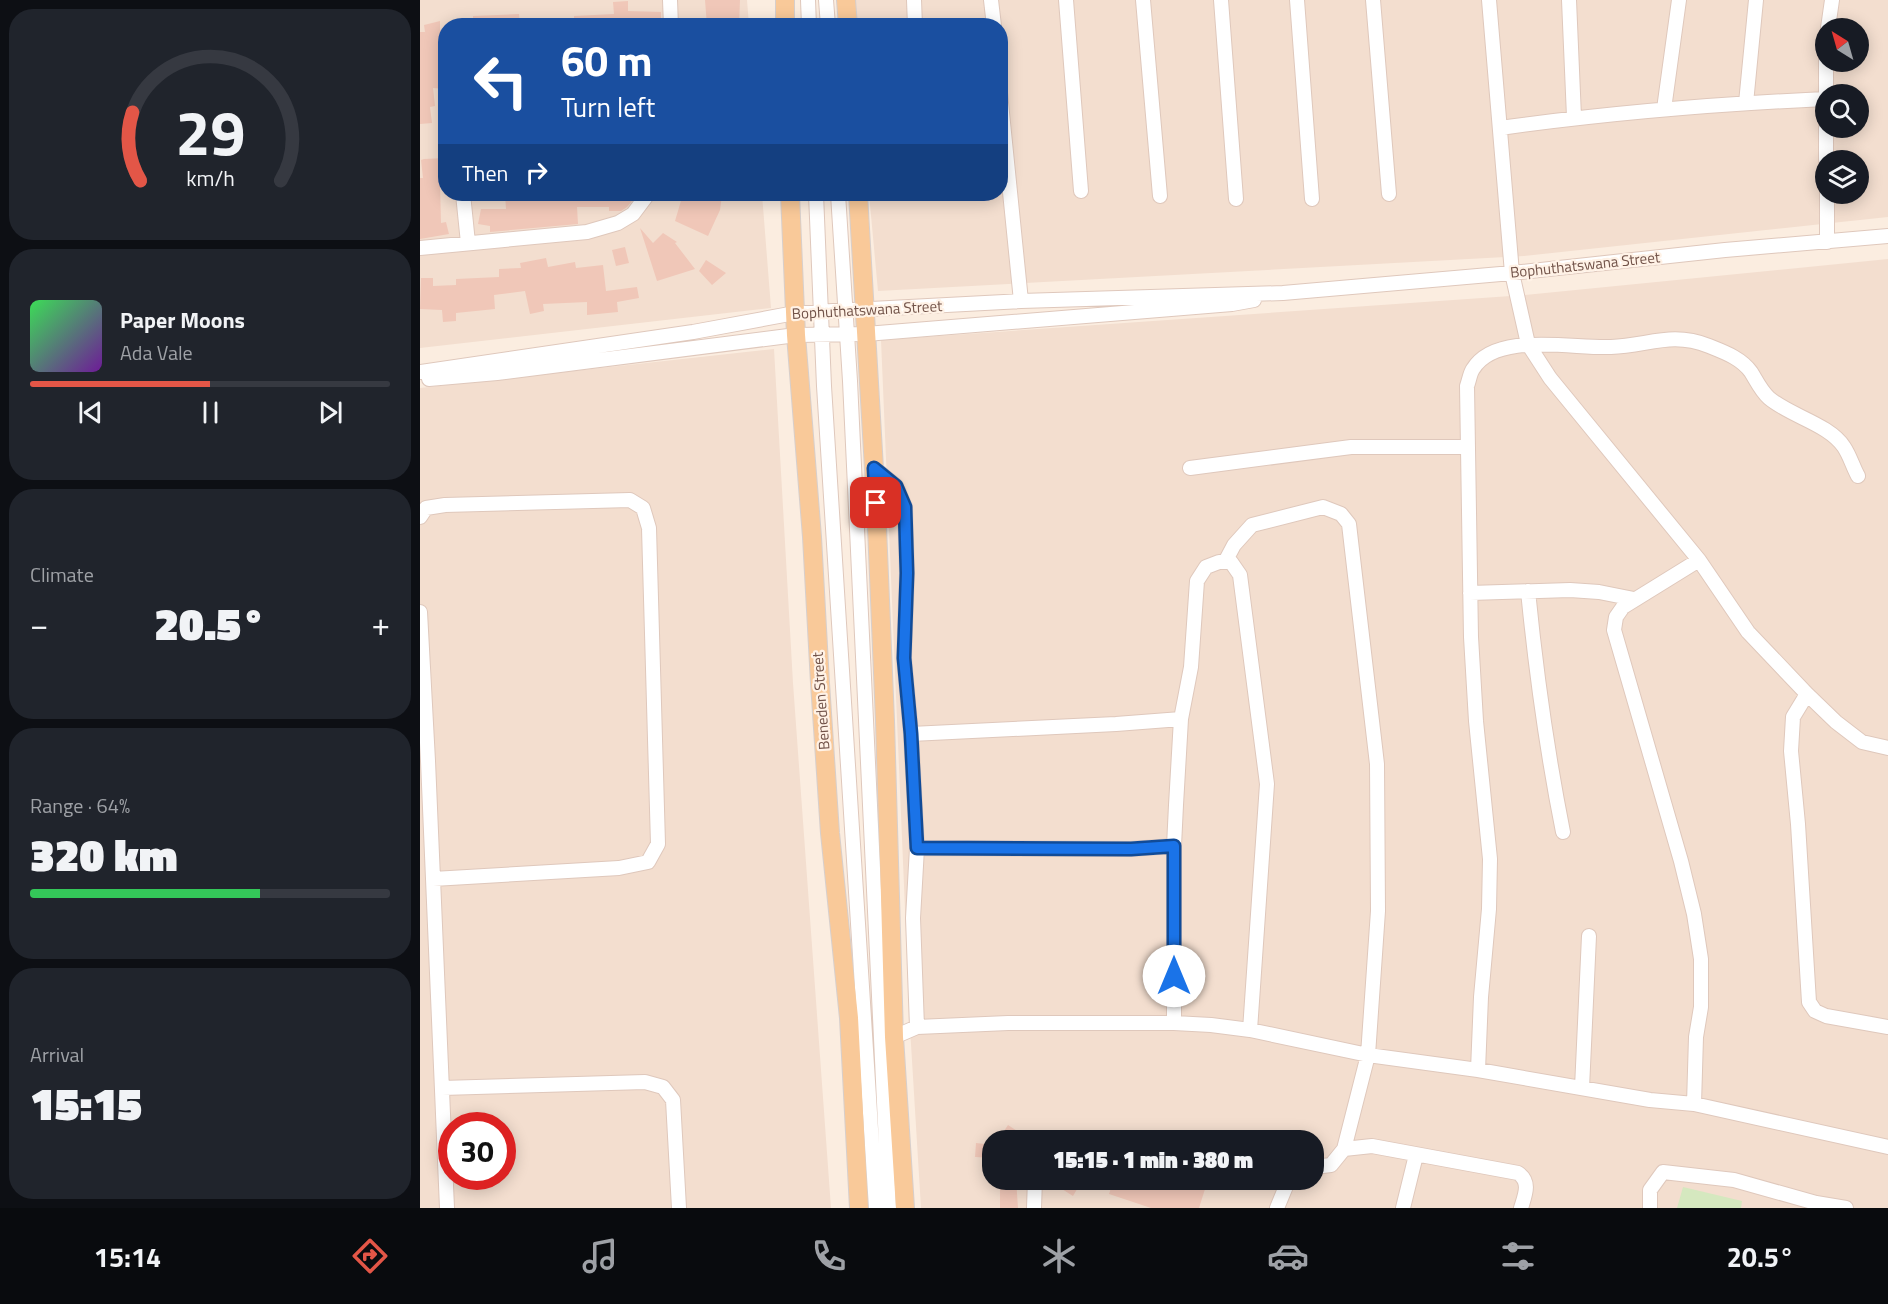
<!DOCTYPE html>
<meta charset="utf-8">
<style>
:root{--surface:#171b24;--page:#20242c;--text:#f1f3f6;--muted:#9ea1a6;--line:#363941;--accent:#e35647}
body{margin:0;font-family:"Titillium Web",sans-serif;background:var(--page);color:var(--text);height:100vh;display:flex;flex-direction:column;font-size:22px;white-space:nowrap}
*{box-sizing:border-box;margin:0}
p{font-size:20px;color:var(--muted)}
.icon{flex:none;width:33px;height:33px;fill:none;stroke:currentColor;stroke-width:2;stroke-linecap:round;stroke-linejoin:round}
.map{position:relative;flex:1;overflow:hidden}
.side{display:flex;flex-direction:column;gap:9px;padding:9px;background:#0d0f14;width:420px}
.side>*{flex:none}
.banner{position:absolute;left:18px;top:18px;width:570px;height:183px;border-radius:24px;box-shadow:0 3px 15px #0003;background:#1a4fa0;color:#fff;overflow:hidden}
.needle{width:39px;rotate:323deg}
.fabs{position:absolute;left:1395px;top:18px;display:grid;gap:12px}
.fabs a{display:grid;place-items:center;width:54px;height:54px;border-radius:50%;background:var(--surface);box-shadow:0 3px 15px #0003;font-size:30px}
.speed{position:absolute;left:18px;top:1112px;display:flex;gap:12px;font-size:30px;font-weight:700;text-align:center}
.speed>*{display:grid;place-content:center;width:78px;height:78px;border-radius:50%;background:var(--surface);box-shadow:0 3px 15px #0003;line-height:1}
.speed .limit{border:9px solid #d22;background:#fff;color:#111}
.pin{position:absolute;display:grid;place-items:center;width:51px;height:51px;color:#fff;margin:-26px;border-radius:12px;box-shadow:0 3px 9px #0006}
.me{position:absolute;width:66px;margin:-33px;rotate:0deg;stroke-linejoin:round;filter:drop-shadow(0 0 4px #0008)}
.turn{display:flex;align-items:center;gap:21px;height:126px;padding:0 24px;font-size:27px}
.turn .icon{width:78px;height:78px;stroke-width:2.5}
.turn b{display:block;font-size:42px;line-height:51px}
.then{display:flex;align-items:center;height:57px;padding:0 24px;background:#0003;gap:12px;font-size:22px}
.big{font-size:45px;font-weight:800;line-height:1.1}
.side .widget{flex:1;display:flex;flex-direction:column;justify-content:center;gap:9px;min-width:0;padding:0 21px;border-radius:24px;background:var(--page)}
.side .dial{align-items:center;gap:0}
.dial svg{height:156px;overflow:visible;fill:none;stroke:var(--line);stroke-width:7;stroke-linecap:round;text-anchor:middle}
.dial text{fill:var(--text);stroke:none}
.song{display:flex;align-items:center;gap:18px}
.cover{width:72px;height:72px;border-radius:9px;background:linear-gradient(135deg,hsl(130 70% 55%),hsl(280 70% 35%))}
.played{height:6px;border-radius:3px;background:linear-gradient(90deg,var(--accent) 50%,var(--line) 50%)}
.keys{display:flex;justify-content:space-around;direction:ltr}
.heat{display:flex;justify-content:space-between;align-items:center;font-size:33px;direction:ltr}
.charge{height:9px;border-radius:4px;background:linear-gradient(90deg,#34c759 64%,var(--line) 0)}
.trip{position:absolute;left:562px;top:1130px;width:342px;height:60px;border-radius:24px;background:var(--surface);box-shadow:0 3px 15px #0003;font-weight:800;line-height:60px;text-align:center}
.tab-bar{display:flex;height:96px;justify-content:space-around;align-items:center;background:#090b0e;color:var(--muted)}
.tab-bar .icon{width:42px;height:42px}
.tab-bar .active{color:var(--accent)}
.tab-bar b{font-size:27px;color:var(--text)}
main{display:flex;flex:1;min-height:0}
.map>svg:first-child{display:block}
.residential{fill:#f3decf;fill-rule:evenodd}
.green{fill:#d5e8bf}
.building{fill:#f0c7b8}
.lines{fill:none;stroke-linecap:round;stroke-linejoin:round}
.minor-casing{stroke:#dfc8bc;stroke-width:16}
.major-casing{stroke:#d7cfcc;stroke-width:20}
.minor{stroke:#fff;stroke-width:14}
.major{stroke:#f9c999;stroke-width:18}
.route-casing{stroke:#114b97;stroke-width:15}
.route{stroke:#1a73e8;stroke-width:10}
.labels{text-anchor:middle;stroke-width:4.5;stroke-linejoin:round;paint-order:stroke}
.street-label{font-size:15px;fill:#715248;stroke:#fff2e6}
</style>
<main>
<section class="side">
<div class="widget dial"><svg viewBox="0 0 100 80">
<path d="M14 69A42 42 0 1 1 86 69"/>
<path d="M14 69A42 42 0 0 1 10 34" stroke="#e35647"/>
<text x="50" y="56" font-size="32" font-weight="700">29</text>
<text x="50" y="72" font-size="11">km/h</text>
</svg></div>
<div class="widget">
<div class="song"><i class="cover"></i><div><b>Paper Moons</b><p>Ada Vale</p></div></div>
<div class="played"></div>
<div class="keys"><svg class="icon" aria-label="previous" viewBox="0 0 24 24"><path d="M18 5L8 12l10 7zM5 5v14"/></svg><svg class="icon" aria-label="pause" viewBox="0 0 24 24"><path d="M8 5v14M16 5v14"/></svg><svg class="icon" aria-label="next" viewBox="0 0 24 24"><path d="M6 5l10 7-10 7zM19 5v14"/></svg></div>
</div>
<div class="widget"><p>Climate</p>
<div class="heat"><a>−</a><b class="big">20.5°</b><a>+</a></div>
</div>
<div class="widget"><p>Range · 64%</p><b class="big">320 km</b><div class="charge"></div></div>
<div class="widget"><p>Arrival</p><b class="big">15:15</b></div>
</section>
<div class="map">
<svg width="1468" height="1208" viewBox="0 0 1468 1208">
<rect width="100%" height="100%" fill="#fbede0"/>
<path class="residential" d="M0,0H327L329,25L26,26V194H342L351,308L0,348Z
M431,0H1468V217L1104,256L458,291L449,194H580V26L434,25ZM1406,28H1438V62H1406ZM1406,94H1438V128H1406ZM1406,160H1438V194H1406Z
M1468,259V1208H501L490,1028L461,340L1105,295ZM573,1140H894V1179H573Z
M354,349L373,683L411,1208H0V388ZM32,1125H82V1176H32Z"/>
<path class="green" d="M1263,1187L1322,1201L1321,1208H1257Z"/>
<path class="building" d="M285,0H320L319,26H287Z
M208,1V11L241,12V26H154V16L194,14L193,2Z
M99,14L100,26L53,25V16Z
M20,21V30L26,29V89L13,88L15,106L10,107L12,123L0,124V32H5L4,25Z
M26,158V184H20L21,223L26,222L29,234L0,239V178H3L1,160L4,159Z
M85,194H209L212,201L207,207L201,211H189V207H157L158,224L70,232V226L58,224L61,209H86Z
M263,194L286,199L287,194L302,195L300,210L288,236L255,221Z
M220,228L233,243L243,233L257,242L255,243L275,269L237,281Z
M205,247L209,263L196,266L192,250Z
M126,258L128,267L155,262L156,268L183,265L186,291L217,287L219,298L197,302L198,312L167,315V302L123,304L124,311L110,314L105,291L74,295L75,309L36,313V321L23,322L22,310L0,309L1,278H13V286L36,285V279L79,277V269L101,268L100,263Z
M286,260L306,273L292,285L279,271Z
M588,1125L611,1140H578Z
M556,1143L573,1145V1158L555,1157Z
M580,1179H596L598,1208H580Z
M626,1179H663L653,1196Z
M694,1179H754L785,1189L779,1208H731L689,1194Z"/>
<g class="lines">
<defs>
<path id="minor" d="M250,0L251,26
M388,0L389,26
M406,0L408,26
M494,0L495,26
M571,0L574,26
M646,0L661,191
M723,0L740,196
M801,0L816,199
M877,0L892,199
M953,0L969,194
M1069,0L1092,273L1108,344L1130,378L1279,560L1328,632L1387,694L1416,722L1442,742L1468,748
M1149,0L1154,117
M1408,28L1412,0
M1406,59V115
M580,93L601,301
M1326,103L1336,0
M1244,109L1259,0
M1080,128C1188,113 1296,104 1405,99
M1406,128V160
M43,194L48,243
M396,194L404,386L456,1208
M418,194L430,381L469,1208
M1407,194V242
M0,248L167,232L198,223L213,214L228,194
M0,372L273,332L375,313L601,301L863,293L1092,273L1305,250L1468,236
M9,379L77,373L376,335L446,334L812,304L834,300
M454,468L476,486L485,507L487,573L484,658L491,734L497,848L493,918L497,1027
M770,468L931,447H1048
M0,517L6,508L25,505L210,500L223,508L229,528L238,844L228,862L199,868L13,879
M805,562L814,545L832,525L903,507L921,514L929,524L957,764L958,911L948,1055L924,1149L911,1165L894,1167
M1108,591C1116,672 1127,752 1143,832
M1050,593L1150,590L1179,592L1214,599
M0,612L8,761L27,1208
M1387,694L1373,717L1371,751L1378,824L1389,1002L1395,1011L1406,1016L1468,1027
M491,734L696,724L761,719
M497,848L710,849L754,846
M754,1023V846L756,805L761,719L771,667L777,581L786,567L799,562H811L820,575L847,784L830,1030
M474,1037L497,1027L588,1023H754L791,1025L830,1030L948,1055L1058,1070L1230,1100L1274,1104L1468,1147
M1058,1070L1061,997L1069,909L1070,859L1056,721L1051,637L1047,386C1049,381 1050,373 1053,369C1076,331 1154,349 1191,347C1228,346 1251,331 1289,346C1304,352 1321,358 1331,372C1336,380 1341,391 1349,398C1370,416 1409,424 1424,447C1430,456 1433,467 1438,476
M22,1088L225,1082L243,1087L253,1100L259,1208
M1162,1088L1169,936
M1274,1104L1276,1037L1281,1007V959L1274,914L1261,861L1194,630L1196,617L1203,607L1279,560
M924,1149L952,1146L1098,1173C1111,1182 1105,1195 1101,1208
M614,1208L615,1179
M857,1208L869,1179
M983,1208L996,1155
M1230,1208V1190L1243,1172L1314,1180L1396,1203L1426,1208"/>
<path id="major" d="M365,0V26
M426,0L428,26
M370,194L376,335L392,537L400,683L410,833L429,1018L439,1208
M438,194L456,503L465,721L474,1037L485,1208"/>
</defs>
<use href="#minor" class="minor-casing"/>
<use href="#major" class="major-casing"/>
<use href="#minor" class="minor"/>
<use href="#major" class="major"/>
</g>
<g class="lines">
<defs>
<path id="route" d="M456,503L454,468L476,486L485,507L487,573L484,658L491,734L497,848L711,849L754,846V976"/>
</defs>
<use href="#route" class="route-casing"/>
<use href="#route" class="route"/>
</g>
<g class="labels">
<g class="street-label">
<text transform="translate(1165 265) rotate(-6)" y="5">Bophuthatswana Street</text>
<text transform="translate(447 310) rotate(-3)" y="5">Bophuthatswana Street</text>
<text transform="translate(401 701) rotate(-94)" y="5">Beneden Street</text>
</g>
</g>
</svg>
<div class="fabs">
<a><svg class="needle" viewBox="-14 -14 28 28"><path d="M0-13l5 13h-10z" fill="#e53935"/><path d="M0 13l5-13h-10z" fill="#9ea1a6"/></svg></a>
<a><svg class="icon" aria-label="search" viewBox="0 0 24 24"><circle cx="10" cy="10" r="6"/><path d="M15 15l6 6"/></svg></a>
<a><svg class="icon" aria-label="layers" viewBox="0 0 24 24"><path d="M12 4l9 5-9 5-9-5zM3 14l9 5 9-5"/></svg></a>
</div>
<div class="speed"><div class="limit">30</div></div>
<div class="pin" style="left:456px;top:503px;background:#d93025"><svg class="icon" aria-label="arrive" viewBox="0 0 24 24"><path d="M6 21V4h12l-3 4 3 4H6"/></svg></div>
<svg class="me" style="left:754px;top:976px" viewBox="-20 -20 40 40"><circle r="19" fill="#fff"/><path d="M0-13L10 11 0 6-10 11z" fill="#1a73e8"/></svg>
<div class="trip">15:15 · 1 min · 380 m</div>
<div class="banner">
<div class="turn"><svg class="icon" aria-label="left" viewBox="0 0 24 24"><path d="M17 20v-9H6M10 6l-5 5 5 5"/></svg><div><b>60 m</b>Turn left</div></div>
<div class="then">Then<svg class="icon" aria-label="right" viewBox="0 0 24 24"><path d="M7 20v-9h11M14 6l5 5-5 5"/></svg></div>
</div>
</div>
</main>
<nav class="tab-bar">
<b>15:14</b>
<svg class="icon active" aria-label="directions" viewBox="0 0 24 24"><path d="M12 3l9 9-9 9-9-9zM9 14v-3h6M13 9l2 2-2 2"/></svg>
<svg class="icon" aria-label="music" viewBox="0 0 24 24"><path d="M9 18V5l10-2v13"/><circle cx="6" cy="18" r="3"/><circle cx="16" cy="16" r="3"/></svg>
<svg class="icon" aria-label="phone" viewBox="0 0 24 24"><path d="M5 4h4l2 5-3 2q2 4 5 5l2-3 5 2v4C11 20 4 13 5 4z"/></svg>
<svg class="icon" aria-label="climate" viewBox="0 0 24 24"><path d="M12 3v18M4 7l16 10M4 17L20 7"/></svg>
<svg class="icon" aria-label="car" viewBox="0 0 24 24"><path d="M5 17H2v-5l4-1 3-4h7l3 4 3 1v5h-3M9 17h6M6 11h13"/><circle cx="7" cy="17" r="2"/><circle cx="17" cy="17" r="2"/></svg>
<svg class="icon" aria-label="filters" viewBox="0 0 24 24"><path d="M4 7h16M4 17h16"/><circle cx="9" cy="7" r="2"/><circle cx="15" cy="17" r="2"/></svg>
<b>20.5°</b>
</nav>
